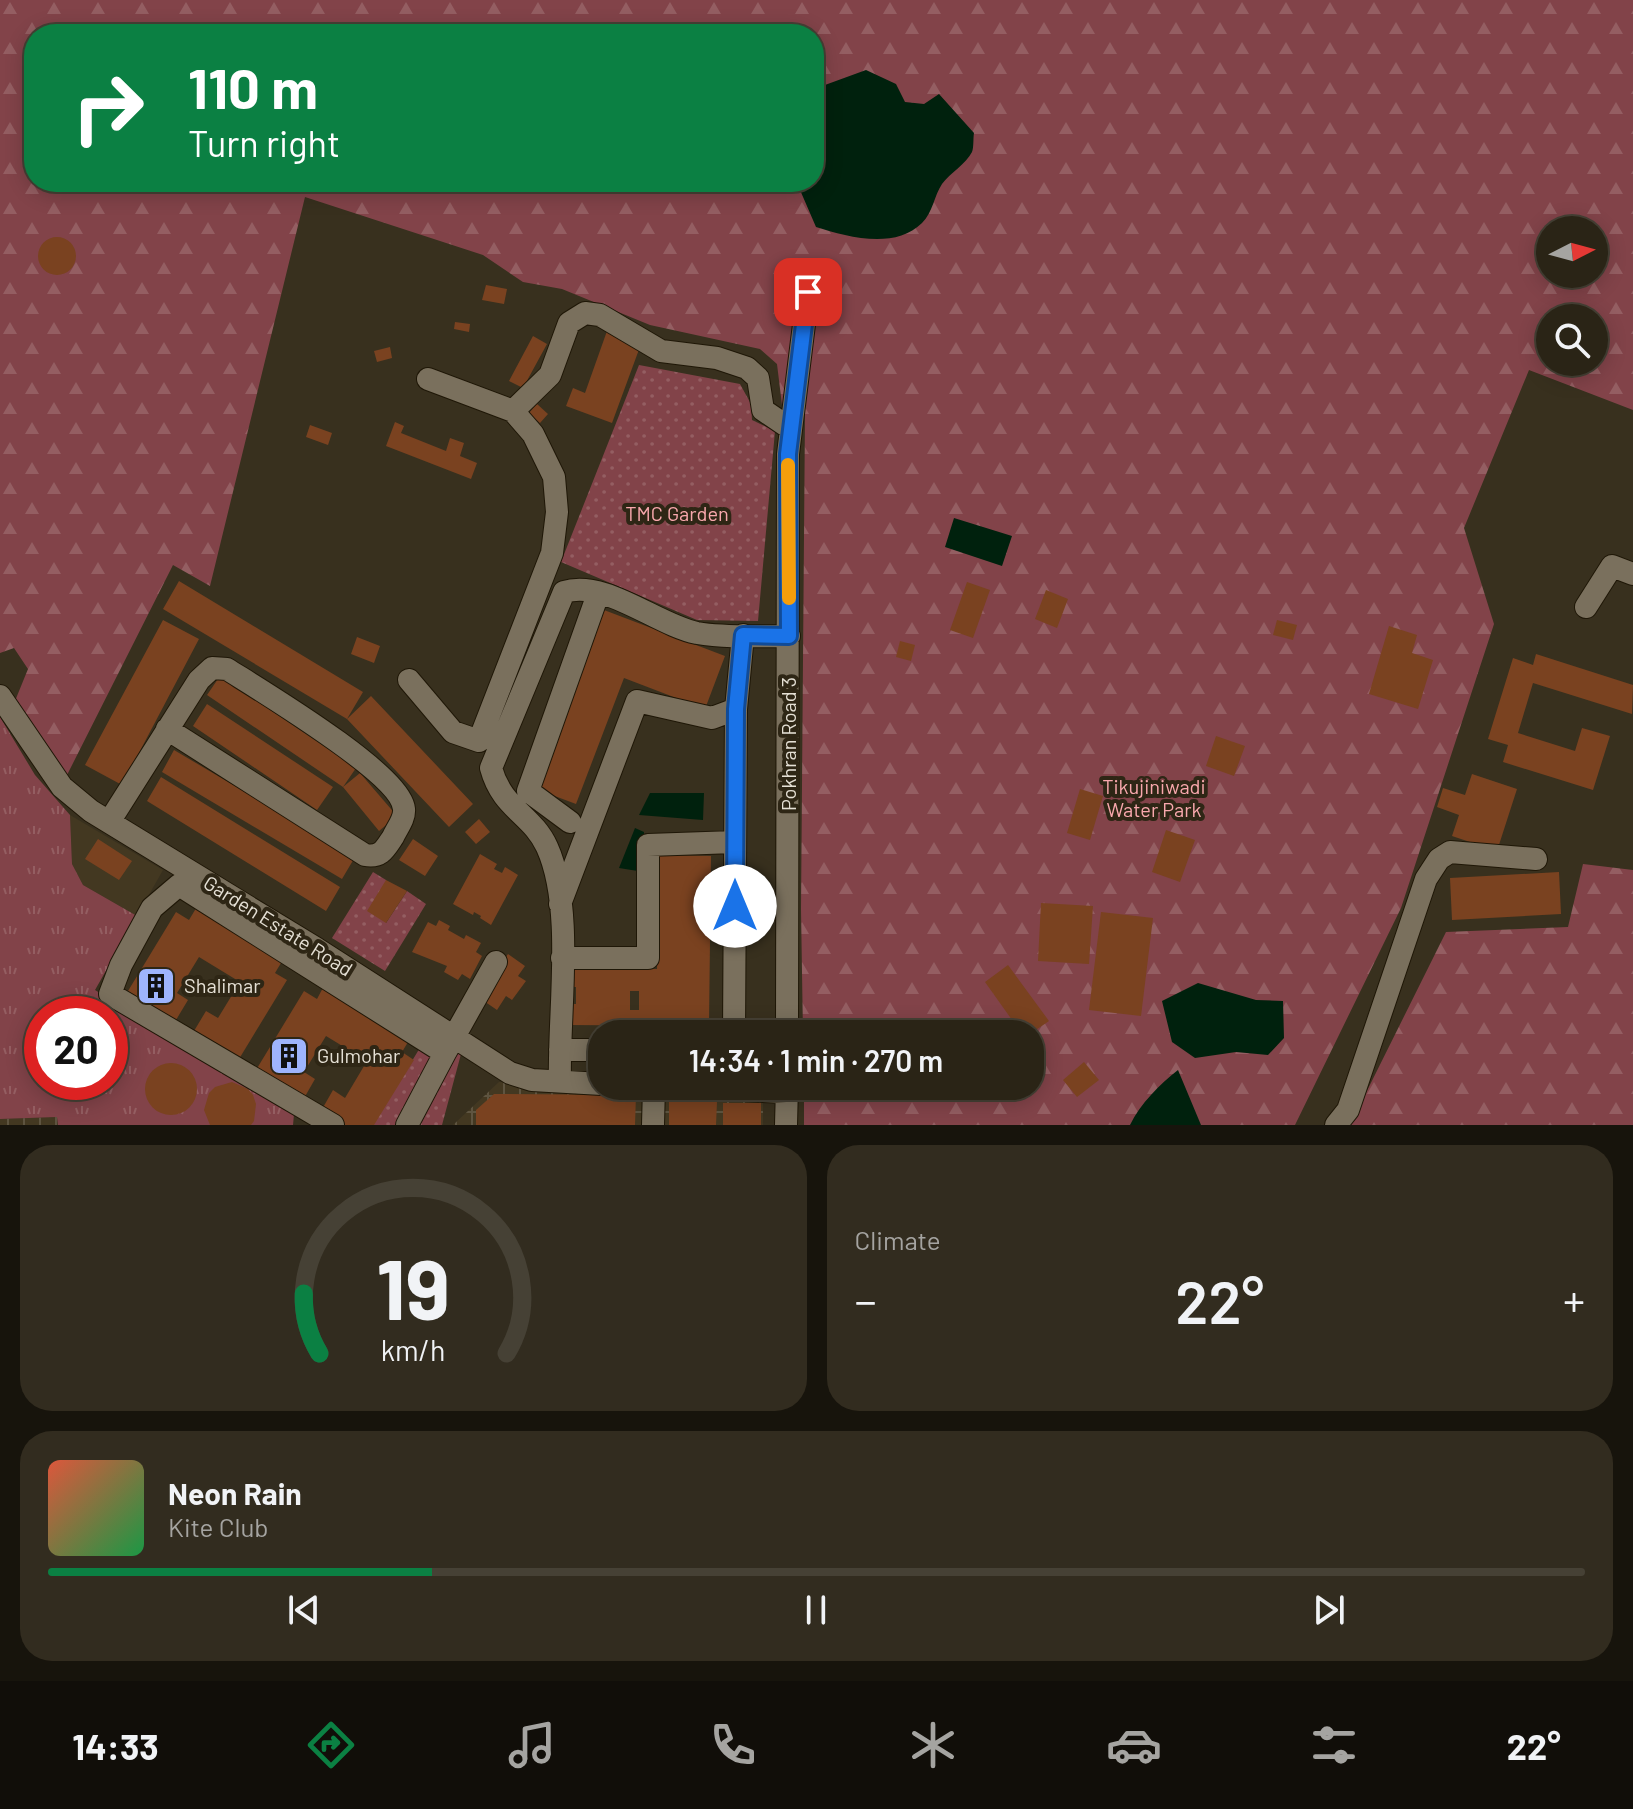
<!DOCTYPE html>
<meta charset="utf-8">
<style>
:root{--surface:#2a2416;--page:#322c1f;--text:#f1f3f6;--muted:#a5a4a1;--line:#464135;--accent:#0b8043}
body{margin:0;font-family:Barlow,sans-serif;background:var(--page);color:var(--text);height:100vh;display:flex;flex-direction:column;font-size:30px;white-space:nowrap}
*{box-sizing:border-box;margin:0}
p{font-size:26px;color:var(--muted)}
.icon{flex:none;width:44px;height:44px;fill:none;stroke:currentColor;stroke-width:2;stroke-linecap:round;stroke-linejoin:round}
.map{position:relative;height:1125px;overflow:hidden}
.side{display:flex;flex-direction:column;gap:20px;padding:20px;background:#17140c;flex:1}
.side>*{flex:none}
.hud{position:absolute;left:24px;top:24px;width:800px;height:168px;border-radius:32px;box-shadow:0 4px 20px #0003,0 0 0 2px var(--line);background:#0b8043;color:#fff;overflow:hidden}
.needle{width:52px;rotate:84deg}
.fabs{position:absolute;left:1536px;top:216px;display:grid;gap:16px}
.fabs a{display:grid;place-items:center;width:72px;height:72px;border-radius:50%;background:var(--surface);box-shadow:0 4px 20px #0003,0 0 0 2px var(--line);font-size:40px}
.speed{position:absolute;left:24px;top:996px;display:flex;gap:16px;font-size:40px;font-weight:700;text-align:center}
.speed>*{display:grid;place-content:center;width:104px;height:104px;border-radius:50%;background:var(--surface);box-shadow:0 4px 20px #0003,0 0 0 2px var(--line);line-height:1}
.speed .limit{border:12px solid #d22;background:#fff;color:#111}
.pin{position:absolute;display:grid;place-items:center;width:68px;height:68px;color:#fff;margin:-34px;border-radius:16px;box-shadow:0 4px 12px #0006}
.me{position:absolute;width:88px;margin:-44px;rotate:0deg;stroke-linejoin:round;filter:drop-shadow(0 0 6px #0008)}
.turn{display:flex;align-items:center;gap:28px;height:168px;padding:0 32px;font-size:36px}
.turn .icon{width:104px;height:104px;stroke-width:2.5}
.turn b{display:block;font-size:56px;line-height:68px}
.big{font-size:60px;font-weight:600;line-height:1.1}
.side .card{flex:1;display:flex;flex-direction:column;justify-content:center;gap:12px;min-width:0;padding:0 28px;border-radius:32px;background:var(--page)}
.side .dial{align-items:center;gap:0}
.dial svg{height:208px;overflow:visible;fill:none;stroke:var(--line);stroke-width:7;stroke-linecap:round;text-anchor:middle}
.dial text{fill:var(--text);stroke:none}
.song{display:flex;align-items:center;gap:24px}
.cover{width:96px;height:96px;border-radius:12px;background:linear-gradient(135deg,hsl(10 70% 55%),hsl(140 70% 35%))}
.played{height:8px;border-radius:4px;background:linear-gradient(90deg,var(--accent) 25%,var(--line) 25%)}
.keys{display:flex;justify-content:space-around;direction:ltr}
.heat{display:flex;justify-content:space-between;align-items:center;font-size:44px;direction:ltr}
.side .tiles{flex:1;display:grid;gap:20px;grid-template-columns:1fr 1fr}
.card:last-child{grid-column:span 2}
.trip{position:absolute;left:588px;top:1020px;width:456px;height:80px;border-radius:32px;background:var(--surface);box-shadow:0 4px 20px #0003,0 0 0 2px var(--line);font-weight:600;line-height:80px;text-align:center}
.menu{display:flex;height:128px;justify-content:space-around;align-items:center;background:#110e09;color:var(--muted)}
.menu .icon{width:56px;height:56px}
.menu .selected{color:var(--accent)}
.menu b{font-size:36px;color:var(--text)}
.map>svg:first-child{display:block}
.built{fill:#433821}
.industrial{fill:url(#industrial-grid)}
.grass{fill:url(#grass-tufts);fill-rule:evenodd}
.forest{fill:url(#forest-firs);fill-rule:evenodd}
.park{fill:url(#park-dots)}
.water{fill:#00210d}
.building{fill:#7a4220;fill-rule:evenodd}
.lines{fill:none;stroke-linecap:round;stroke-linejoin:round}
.minor-casing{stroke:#1f1707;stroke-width:24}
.minor{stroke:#7a705d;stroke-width:22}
.route-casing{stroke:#114b97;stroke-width:20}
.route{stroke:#1a73e8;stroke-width:14}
.slow{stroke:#f59e0b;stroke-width:14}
.labels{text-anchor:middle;stroke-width:8;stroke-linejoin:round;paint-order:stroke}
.park-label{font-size:20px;fill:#f9a8ad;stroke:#2e2615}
.street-label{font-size:20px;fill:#e5e0d5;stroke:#2e2615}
.poi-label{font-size:20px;fill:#e5e0d5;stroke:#2e2615;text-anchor:start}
</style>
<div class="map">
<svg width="1633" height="1125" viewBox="0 0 1633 1125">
<defs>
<pattern id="industrial-grid" width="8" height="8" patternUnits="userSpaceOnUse" patternTransform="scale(2)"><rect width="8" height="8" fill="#433821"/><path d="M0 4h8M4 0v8" fill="none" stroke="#5e5440"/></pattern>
<pattern id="grass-tufts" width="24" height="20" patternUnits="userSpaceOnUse" patternTransform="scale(2)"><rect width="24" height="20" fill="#824349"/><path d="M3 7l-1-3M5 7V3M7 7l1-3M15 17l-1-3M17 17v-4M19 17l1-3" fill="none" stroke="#945e62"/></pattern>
<pattern id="forest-firs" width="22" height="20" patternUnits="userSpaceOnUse" patternTransform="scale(2)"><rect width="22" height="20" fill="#824349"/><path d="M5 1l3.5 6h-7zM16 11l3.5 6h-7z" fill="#945e62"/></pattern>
<pattern id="park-dots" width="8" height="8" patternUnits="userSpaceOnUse" patternTransform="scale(2)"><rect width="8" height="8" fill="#824349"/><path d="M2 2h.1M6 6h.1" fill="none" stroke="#945e62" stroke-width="1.8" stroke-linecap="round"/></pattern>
</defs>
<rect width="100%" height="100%" fill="#38301e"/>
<path class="built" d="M70,815L163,870L137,916L83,885L72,864Z"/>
<path class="industrial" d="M499,1082L763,1099V1125H453Z
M57,1117L58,1125H0V1119Z"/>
<path class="grass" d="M0,717L35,775L70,815L72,864L83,885L137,916L95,990L294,1114L293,1125H58L57,1117L0,1119ZM42,1014H110V1082H42Z"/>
<path class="forest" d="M0,0H1633V410L1529,370L1464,528L1494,624L1401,908L1295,1125H804V1086H1030V1034H803L801,909L805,414L782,405L777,364L760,349L650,325L562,289L523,282L483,255L305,197L210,586L173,565L66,777L15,701L28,669L14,648L0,653ZM34,34H814V182H34ZM1550,230H1594V274H1550ZM1550,318H1594V362H1550Z
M1583,864L1633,870V1125H1350L1446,932L1568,927Z"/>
<path class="park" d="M639,365L740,384L751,404L752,420L775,431L758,621L697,620L561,562Z
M373,872L386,880V923L407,891L426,904L385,971L332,938Z
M429,1033L461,1054L442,1125H373Z"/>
<path class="water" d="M866,70L896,84L905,102L924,104L939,94L974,133C973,138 974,147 972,152C966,164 950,173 942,184C934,196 933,212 922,223C895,250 847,237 816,227L797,183L814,182V89Z
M954,518L1012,536L1002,566L945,547Z
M650,793H704L703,820L639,815Z
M635,828L644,832V872L619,868Z
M1198,983L1256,1000L1283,1001L1284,1038L1268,1055L1236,1052L1195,1058L1172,1042L1162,1001Z
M1178,1070L1201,1125H1130C1140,1104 1160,1084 1178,1070Z"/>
<path class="building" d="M38 256a19 19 0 1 1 38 0a19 19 0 1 1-38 0Z
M486,285L507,289L504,304L482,300Z
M455,322L470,324L469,332L454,329Z
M607,331L641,344L612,423L566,406L573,388L585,393Z
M533,336L547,344L523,388L509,381Z
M390,347L392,358L377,362L374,351Z
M537,404L548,414L540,423L529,413Z
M395,422L404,426L401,433L446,451L450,438L464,443L460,456L477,463L471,479L386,446Z
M310,425L332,433L328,445L306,437Z
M179,581L363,692L347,719L371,696L473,804L449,827L347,719L163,609Z
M967,582L990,590L973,638L950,630Z
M1046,590L1068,599L1057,628L1035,619Z
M604,610L725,656L705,709L624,678L576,804L536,789Z
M163,620L199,639L122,785L85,765Z
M1277,620L1297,625L1293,640L1273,635Z
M1389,626L1417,635L1412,653L1433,660L1418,709L1369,694Z
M357,637L380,646L374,663L351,654Z
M900,641L915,645L911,661L896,657Z
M1536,654L1633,685L1632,714L1533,683L1518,733L1575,751L1582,728L1610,736L1593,790L1503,762L1508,745L1488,739L1513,658L1533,665Z
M220,676L356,768L343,787L207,695Z
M207,704L333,787L317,810L193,726Z
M1216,736L1245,746L1234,776L1206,766Z
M174,750L355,857L342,879L162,772Z
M360,773L397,816L379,831L343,787Z
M1472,774L1517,789L1497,851L1452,836L1459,815L1437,807L1443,788L1465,795Z
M161,777L340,887L326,911L147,801Z
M1080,789L1103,796L1090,840L1067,833Z
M479,819L490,832L476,844L465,832Z
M1166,830L1195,840L1180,882L1152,872Z
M98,839L132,861L119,880L85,859Z
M413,839L438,856L425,876L399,860Z
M480,854L497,864L494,869L502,873L505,867L518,875L491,925L480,918L481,916L474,912L473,915L453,904Z
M658,855L711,856L709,1026L568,1025V1004H576V987H568V969H657ZM630,991H639V1010H630Z
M1559,872L1561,914L1452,920L1450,878Z
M386,880L407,891L386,923L367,911Z
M1041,903L1093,906L1089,964L1038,961Z
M198,905L284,958L275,973L287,980L239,1059L194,1031L206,1011L218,1018L240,982L199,957L177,993L188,1000L176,1020L128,991L176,912L189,920Z
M1101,912L1153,918L1141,1016L1089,1010Z
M439,920L450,926L448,930L464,939L466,935L481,943L476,952L482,956L470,979L462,974L458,980L444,972L447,966L412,952L428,922L436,926Z
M508,954L525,966L518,976L526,981L512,1000L506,996L497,1010L478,997Z
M1008,965L1049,1021L1030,1034H1022L985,982Z
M325,984L411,1037L402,1052L414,1060L374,1125H344L321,1111L333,1090L345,1098L367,1061L326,1036L304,1072L315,1079L303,1100L256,1070L304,991L317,999Z
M1084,1062L1099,1080L1077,1097L1063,1080Z
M145 1089a26 26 0 1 1 52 0a26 26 0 1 1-52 0Z
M232,1082L248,1089L253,1095L256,1104L254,1121L251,1125H210L204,1110L209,1093L215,1087Z
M494,1094L636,1095L635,1125H476V1110Z
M669,1102H717L716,1125H669Z
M723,1103H761V1125H723Z"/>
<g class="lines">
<defs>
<path id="minor" d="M428,379L513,411L550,375L569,323L585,313L600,315L661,351L717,358L747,368L758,378L763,410L791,429
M1586,607L1612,566L1633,574
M409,680L453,732L479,741L552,553L557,512L554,477L533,434L513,411
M0,696L62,787L91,811L317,949L510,1073L532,1080L602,1084
M109,822L199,680L212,668L227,669C260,690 401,774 404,809C405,819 397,828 393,837C385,849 381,858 365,855L167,729
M570,822L528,791L598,594
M560,904L637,701L712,718L736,709L743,635
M562,958H648V845L735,842
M734,1034L736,709
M787,1034L788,454L808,292
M560,1050H602
M560,1081C558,1013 575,909 547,847C532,814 502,809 491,768L564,592C605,579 657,625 697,633C726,638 760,636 789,636
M654,1086L787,1092
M333,1125L110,994L121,965L152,908L179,885L445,1053L496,962
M407,1125L445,1053
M653,1125L654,1086
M786,1125L787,1086
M1336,1125L1348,1110L1426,879L1439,859L1450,852L1536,859"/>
</defs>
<use href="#minor" class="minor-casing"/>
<use href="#minor" class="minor"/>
</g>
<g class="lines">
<defs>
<path id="route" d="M735,906L736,709L743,635L789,636L788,454L808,292"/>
</defs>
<use href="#route" class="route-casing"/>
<use href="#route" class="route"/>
<path class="slow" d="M788,465L789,598"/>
</g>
<defs>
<symbol id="building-square" viewBox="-11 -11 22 22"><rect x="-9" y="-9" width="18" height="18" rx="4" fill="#9eb4fd" stroke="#2e2615"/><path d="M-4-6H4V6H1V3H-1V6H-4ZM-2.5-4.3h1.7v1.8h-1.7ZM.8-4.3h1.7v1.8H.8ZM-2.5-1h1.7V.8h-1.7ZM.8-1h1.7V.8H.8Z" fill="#111"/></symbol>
</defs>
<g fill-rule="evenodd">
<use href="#building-square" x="134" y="964" width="44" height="44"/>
<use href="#building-square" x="267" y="1034" width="44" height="44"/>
</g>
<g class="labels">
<g class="park-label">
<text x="677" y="521">TMC Garden</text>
<text x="1154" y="794">Tikujiniwadi<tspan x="1154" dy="23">Water Park</tspan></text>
</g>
<g class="street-label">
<text transform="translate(789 744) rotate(-90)" y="7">Pokhran Road 3</text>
<text transform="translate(278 926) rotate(32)" y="7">Garden Estate Road</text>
</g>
<g class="poi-label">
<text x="184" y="993">Shalimar</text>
<text x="317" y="1063">Gulmohar</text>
</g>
</g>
</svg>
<div class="fabs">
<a><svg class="needle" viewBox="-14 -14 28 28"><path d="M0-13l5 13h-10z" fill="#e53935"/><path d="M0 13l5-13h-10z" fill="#a5a4a1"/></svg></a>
<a><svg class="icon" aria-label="search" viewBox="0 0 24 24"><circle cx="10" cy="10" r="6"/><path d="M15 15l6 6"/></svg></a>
</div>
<div class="speed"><div class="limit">20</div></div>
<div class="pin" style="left:808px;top:292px;background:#d93025"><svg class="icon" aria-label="arrive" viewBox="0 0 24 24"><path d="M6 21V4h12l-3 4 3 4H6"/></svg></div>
<svg class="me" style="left:735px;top:906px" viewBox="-20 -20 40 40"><circle r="19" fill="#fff"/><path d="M0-13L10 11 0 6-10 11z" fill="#1a73e8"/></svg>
<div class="trip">14:34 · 1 min · 270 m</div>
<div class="hud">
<div class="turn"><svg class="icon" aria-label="right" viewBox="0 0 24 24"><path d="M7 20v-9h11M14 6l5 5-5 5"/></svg><div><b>110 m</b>Turn right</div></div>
</div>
</div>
<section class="side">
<div class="tiles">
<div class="card dial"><svg viewBox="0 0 100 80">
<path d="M14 69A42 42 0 1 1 86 69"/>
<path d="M14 69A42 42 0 0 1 8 46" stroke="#0b8043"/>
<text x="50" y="56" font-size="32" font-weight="700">19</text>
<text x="50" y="72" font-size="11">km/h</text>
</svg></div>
<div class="card"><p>Climate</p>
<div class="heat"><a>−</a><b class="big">22°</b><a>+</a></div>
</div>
<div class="card">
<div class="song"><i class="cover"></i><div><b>Neon Rain</b><p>Kite Club</p></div></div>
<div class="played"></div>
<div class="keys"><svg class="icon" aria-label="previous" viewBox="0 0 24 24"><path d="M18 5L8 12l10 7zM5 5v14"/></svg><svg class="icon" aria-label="pause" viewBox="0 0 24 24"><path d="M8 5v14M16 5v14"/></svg><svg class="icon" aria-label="next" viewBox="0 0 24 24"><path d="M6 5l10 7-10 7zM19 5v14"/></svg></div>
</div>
</div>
</section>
<nav class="menu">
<b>14:33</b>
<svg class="icon selected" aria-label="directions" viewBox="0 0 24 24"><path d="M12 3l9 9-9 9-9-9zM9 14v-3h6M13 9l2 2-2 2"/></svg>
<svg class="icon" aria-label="music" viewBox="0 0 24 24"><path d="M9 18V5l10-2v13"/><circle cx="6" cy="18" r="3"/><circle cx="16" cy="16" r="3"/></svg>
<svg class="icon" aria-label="phone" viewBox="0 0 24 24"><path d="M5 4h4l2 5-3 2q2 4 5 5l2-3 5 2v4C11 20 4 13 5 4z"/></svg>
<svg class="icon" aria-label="climate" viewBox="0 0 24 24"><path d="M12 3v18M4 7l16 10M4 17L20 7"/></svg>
<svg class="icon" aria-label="car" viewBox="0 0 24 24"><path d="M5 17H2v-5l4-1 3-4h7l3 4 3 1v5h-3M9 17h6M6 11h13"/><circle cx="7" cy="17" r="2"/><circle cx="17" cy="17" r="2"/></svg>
<svg class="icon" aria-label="filters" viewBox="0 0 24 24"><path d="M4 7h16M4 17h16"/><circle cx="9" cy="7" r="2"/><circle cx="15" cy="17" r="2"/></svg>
<b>22°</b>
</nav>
